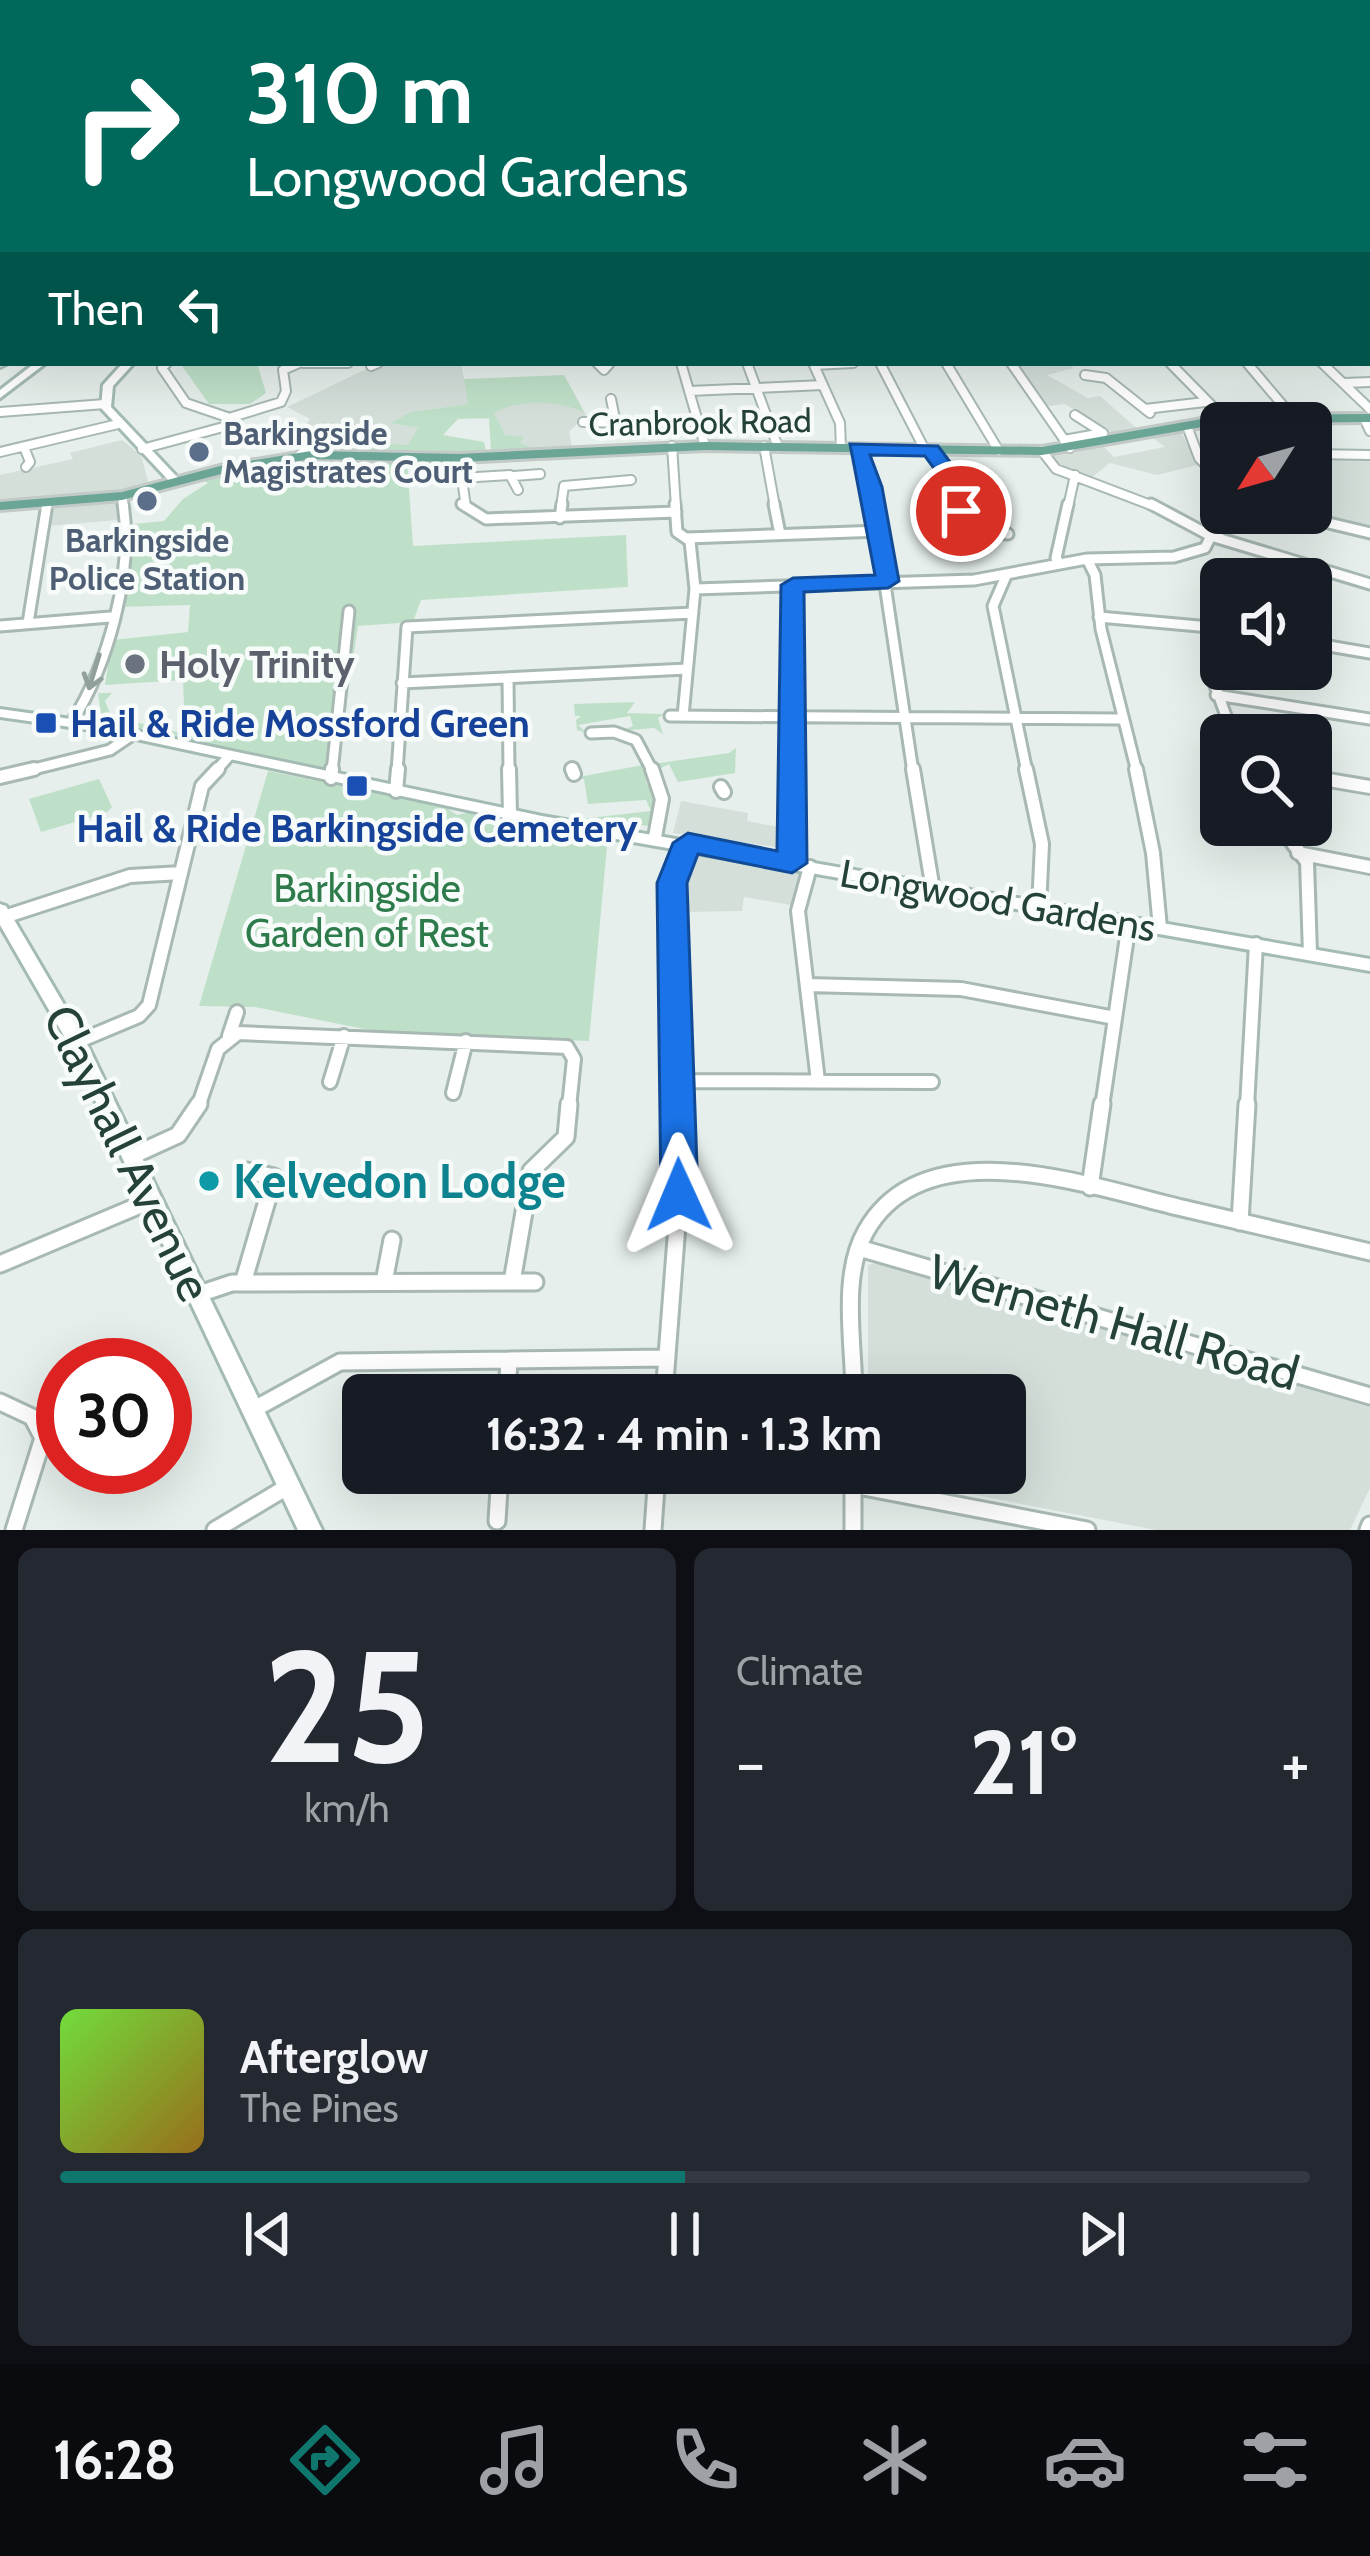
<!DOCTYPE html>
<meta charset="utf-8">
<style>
:root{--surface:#171b24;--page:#242831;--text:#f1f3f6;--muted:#9ea1a6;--line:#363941;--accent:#0f766e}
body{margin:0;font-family:Cabin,sans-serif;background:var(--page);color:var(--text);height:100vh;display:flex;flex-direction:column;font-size:45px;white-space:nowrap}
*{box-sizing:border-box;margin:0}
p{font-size:39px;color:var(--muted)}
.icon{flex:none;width:66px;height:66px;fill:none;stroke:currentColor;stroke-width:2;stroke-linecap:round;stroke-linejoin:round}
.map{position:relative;height:1530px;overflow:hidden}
.panel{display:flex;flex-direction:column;gap:18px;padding:18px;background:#0d0f14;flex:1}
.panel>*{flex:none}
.guide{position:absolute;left:0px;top:0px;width:1371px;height:366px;box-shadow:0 12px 48px #0002;background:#00695c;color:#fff;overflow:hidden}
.needle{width:78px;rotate:233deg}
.tools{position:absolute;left:1200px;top:402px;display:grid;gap:24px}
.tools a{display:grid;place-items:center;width:132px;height:132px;border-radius:18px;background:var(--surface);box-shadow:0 12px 48px #0002;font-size:60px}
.speed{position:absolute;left:36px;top:1338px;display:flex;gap:24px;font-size:60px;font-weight:700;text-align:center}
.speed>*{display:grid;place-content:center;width:156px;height:156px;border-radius:50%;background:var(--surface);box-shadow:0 12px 48px #0002;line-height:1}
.speed .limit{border:18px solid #d22;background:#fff;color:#111}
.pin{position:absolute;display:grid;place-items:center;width:102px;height:102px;color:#fff;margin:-51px;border:6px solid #fff;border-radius:50%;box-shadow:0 3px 12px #0007}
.me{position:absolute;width:132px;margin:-66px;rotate:359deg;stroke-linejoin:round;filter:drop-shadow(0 0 9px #0008)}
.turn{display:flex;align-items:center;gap:42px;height:252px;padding:0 48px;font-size:54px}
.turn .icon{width:156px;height:156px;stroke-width:2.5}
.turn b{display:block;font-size:84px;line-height:102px}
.then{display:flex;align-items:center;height:114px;padding:0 48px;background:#0003;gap:24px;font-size:45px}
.big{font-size:90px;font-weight:800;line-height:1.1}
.panel .tile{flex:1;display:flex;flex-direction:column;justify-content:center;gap:18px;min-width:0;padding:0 42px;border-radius:18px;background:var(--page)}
.panel .dial{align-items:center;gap:0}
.dial b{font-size:156px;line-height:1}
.song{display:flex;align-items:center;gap:36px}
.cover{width:144px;height:144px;border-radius:18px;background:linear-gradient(135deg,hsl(100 70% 55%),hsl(40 70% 35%))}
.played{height:12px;border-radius:6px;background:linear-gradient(90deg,var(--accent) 50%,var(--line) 50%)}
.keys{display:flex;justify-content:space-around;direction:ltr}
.heat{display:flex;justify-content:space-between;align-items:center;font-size:66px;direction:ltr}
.panel .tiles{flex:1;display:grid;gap:18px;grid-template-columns:1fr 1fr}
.tile:last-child{grid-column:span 2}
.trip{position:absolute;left:342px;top:1374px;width:684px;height:120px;border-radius:18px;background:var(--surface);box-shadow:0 12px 48px #0002;font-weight:800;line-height:120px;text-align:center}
.tabs{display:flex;height:192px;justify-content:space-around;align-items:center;background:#090b0e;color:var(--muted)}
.tabs .icon{width:84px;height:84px}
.tabs .selected{color:var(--accent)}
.tabs b{font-size:54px;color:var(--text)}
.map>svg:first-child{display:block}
.built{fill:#d4dfda}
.green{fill:#bfe0c8}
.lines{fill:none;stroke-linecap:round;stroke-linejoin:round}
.stream{stroke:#8ec9d4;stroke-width:3}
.street-far4-casing{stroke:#a8b8b2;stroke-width:8}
.street-far3-casing{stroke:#a8b8b2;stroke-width:12}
.street-far2-casing{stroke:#a8b8b2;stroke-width:15}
.street-far1-casing{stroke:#a8b8b2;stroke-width:18}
.street-casing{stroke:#a8b8b2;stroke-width:21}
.secondary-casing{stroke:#a4bbb3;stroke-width:6}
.primary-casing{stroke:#c2cac8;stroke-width:6}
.highway-casing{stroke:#c2cac8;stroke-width:6}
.street-far4{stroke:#fff;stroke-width:4.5}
.street-far3{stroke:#fff;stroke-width:8}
.street-far2{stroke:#fff;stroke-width:9}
.street-far1{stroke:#fff;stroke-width:12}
.street{stroke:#fff;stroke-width:15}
.secondary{fill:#fff;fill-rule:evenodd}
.primary{fill:#6aa596;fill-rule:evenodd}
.highway{fill:#2f6f62;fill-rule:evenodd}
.oneway{stroke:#92a09c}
.route{fill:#1a73e8;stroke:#114b97;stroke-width:3}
.service-dot{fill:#5c6f8a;stroke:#f7fbf9;stroke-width:4.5}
.worship-dot{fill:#6b7280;stroke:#f7fbf9;stroke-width:4.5}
.transit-dot{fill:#1a4fb4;stroke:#f7fbf9;stroke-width:4.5}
.culture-dot{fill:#0f9aa8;stroke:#f7fbf9;stroke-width:4.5}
.labels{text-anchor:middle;stroke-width:9;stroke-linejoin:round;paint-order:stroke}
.far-street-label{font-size:33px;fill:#24423a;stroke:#f7fbf9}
.far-service-label{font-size:33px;font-weight:bold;fill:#4e5e75;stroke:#f7fbf9;text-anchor:start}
.worship-label{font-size:39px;font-weight:bold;fill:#5b616d;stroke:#f7fbf9;text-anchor:start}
.transit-label{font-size:39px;font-weight:bold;fill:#164399;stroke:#f7fbf9;text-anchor:start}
.park-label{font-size:39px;fill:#2d7a4b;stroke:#f7fbf9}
.street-label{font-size:39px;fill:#24423a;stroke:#f7fbf9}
.near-street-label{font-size:48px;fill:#24423a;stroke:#f7fbf9}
.near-culture-label{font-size:48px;font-weight:bold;fill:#0d838f;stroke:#f7fbf9;text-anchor:start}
</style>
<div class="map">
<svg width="1370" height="1530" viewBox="0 0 1370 1530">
<rect width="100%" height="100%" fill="#e6efeb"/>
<path class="built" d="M379,363H461L469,404L411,412L395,423L418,428L415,440L402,449H297L309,433L301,430L310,419L287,407Z
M1017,363H1066L1074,368L1047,375L1088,398L1100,396L1141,432L1098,434L1085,416L1065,404L1048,406Z
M564,375L586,415L569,432L572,447L494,452L493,419L476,418Z
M1181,432L1198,465L1157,475L1110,463L1092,477L1055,464L1051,457L1104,447L1114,457L1165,447L1153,438Z
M122,440L141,455L148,481L140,487L0,505V475L73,459L70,453Z
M1311,457L1370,458V530L1298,513H1311Z
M114,501L119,508L117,520L48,526L52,507Z
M681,801L748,813L747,821L783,828V848L673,833Z
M699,852L797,871L801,876L791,905L744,897L742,911L681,912V880Z
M876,1263L1370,1407V1488L1350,1530H1156L871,1475L1005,1473V1395H868V1265Z"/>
<path class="green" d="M0,0H750L758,3H3L0,76Z
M180,363H257L266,393L250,404H209Z
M564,375L584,412C560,401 519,398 494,413L505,435L524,437L520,443L535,449L491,452L489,418L458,419L443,435L484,442L486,452L316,448L343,440L408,445L418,428L391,423L411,412L468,404L464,379Z
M300,460L407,461L413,546L626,535L628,587L421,600L413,622L358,626L336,772L102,720L98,693H112L105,701L111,716L185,734L183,680L105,685L112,640L188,632L190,605L119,607L134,524L164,521L183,499L208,483L200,478Z
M635,702L627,713L664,714L658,718L663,734L654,728L621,731L633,726L630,716L578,725L587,733L577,730L576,720L581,716H575L574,704Z
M736,748L735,773L678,782L669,764L655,771L653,764L729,753Z
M643,765L647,785L654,784L650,792L657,791L662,804L650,826L571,820L651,811L646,800L588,804L584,779H568Z
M268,771L445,807L457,815L472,812L608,836L589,1041L384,1033L255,1007L199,1006Z
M99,779L112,807L106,813L41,832L29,799Z"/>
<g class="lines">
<path class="stream" d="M53,0L71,2
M138,0H167"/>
<defs>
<path id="street-far4" d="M775,0L783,3
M824,0L833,3
M875,0L883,3
M942,0L950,3
M995,0L1004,3
M1091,0L1098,3
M1204,0L1209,3
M1254,0L1262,3
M561,3H575
M1043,3L1069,0
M1289,3L1299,2
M1328,3H1346"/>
<path id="street-far3" d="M167,363L162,368L186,403L227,417L231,425
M303,363H348
M597,363L604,370L610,363
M681,363L705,446
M747,363L778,447
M813,363L840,423L841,448
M880,363L925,450
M946,363L999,451
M1011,363L1070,448
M1170,363L1225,419
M1247,363L1291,415
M1322,363L1370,409
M814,365L853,363
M371,366L378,363
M1085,375L1106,378L1150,413
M1344,383L1370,382
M689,391L823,385
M611,399L615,419
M1145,409L1205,402
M0,412L105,404
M1075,415L1103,433
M229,418L281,402L286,391L283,370L299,363
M1364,418L1370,431
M628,423L583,422H698
M1187,426L1199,458L1221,481
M1064,440L1103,433
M672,446L676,507
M764,446L775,507
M24,447L30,462L26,467
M858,448L874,507
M142,449L238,423
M931,450L973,507
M1042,451L1056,469L1156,507
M0,452L118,424
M1311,454L1370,455
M299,456L325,431L360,430L354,437L315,443L311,455
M459,458L466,507
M514,476L540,474
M460,478L510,475L518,490
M122,496L124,507
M561,507L564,486L631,480
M1068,507L1075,475"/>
<path id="street-far2" d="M462,504L486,519L676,512
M675,504L677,532L690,541L695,589L683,716
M774,504L780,534
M873,504L913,772
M971,504L974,508L955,514L963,530L1008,534
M1151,504L1211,536L1370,584
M1287,513L1370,533
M560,518L562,504
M687,538L881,531
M1087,559L1095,575L1101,629L1137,772
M1060,564L1056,558L1068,504
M1006,576L993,606L1027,772
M792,585V772
M695,589L974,580L1087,559L1174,557L1205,548L1211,536L1250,513
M1099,617L1221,628
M28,623L47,504
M0,626L110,617
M1209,626L1210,672L1233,735
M1311,643L1370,653
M508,678L509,772
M402,683L687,669
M1216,695L1370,719
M670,716L1120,719
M71,723C108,666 134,572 123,504
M591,733L614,732L636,740L653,772
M22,772L110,750L132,735
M215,772L229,756
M332,772L349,611
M397,772L407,627L693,613"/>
<path id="street-far1" d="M509,769L510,815
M572,769L574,774
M652,769L662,799L655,837
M792,769V863
M913,769L933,890
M1026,769L1042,844L1039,908
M1136,769L1153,853L1160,928
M0,777L34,769
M1311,777L1370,787
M331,778L332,769
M721,787L724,792
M396,791L398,769
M1279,825L1307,862L1310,954
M1298,853L1370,867
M810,867L798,911L818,1081
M4,917L130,876L181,873
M807,985L961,989L1115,1018
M229,1036L237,1012
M77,1042L139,1016L149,1005L202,786L218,769
M677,1081L932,1082
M330,1082L344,1036
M453,1093L466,1041
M198,1107L218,1049L238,1033L567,1047L574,1059L569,1107
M678,1107L672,883L688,843
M1102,1107L1129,923
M1247,1107L1256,944"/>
<path id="street" d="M132,1156L178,1135L199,1104
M1090,1187L1102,1104
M1240,1222L1247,1104
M859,1248L1370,1396
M0,1264L152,1200
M384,1282L392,1240
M512,1282L531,1171L566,1137L569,1104
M243,1283L274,1177L247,1171
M196,1295L232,1283L535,1282
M507,1395L509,1360
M664,1395L680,1186L678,1104
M854,1395C854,1345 840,1276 866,1231C925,1126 1092,1187 1182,1208C1244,1223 1307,1237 1370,1252
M0,1402L32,1417L43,1438L14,1530
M251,1411L340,1362L667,1358
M853,1473V1530
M853,1485L1087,1530
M497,1521L500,1473
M215,1530L287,1487
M653,1530L657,1473
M1368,1530L1370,1525"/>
<path id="secondary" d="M1370,62V66L1368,67V63Z
M3,360V363H8L0,367V361Z
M35,363H46L0,398V390Z
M123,363H134L113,386L111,407L179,479V483H171L101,408L103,385Z
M0,709L99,723L542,816L1370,959V971L542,826L99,731L0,717Z
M0,904L6,906L86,1042L322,1530H298L68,1043L0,925Z"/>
<path id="primary" d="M1370,414V422L1225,423L1042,455L705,450L459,462L311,459L225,473L122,500L0,510V502L122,492L224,465L311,451L459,454L705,442L1042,447L1225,415Z"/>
<path id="highway" d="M1368,245H1370V252H1368Z"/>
</defs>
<use href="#street-far4" class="street-far4-casing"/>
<use href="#street-far3" class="street-far3-casing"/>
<use href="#street-far2" class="street-far2-casing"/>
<use href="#street-far1" class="street-far1-casing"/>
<use href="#street" class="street-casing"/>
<use href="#secondary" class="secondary-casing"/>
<use href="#primary" class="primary-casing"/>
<use href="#highway" class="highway-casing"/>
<use href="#street-far4" class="street-far4"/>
<use href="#street-far3" class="street-far3"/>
<use href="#street-far2" class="street-far2"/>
<use href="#street-far1" class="street-far1"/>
<use href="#street" class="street"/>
<use href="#secondary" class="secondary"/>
<use href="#primary" class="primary"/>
<use href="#highway" class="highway"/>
</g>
<defs><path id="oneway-shaft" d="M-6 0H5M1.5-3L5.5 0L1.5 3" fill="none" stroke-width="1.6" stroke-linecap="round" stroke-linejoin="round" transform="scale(3)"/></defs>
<use class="oneway" href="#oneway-shaft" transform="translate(94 672) rotate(107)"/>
<path class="route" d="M850,444L938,446L985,508L953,515L950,511L960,504L925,456L870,455L882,487L899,581L888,588L804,592L807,863L792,873L698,854L687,883L698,1195L692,1206L679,1210L666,1206L661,1195L657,883L673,843L688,833L777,851L781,585L793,578L875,575Z"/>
<g class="service-dot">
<circle cx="199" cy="452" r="12"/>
<circle cx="147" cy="501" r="12"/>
</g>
<circle class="worship-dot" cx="135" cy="664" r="12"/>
<g class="transit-dot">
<rect x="34" y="711" width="24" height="24" rx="6"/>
<rect x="345" y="774" width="24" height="24" rx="6"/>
</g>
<circle class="culture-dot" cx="209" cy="1181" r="12"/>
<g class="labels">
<g class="far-street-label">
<text transform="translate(700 422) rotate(-1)" y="12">Cranbrook Road</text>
</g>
<g class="far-service-label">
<text x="223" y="445">Barkingside<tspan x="223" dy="38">Magistrates Court</tspan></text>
<text x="147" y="552" text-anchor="middle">Barkingside<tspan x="147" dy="38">Police Station</tspan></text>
</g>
<g class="worship-label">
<text x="159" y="678">Holy Trinity</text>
</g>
<g class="transit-label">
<text x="70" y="737">Hail &amp; Ride Mossford Green</text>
<text x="357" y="842" text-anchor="middle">Hail &amp; Ride Barkingside Cemetery</text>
</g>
<g class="park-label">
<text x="367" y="902">Barkingside<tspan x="367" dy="45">Garden of Rest</tspan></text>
</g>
<g class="street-label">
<text transform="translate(998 900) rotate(10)" y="14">Longwood Gardens</text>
</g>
<g class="near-street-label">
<text transform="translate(128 1153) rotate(64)" y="17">Clayhall Avenue</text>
<text transform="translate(1114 1322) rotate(16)" y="17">Werneth Hall Road</text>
</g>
<g class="near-culture-label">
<text x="233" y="1198">Kelvedon Lodge</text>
</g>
</g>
</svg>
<div class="tools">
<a><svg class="needle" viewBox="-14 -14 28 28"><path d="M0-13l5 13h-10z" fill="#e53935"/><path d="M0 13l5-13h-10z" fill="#9ea1a6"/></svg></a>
<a><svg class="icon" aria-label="sound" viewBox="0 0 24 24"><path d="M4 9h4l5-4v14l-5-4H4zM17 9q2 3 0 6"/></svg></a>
<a><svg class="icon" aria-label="search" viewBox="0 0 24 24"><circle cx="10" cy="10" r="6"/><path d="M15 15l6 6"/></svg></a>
</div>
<div class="speed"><div class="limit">30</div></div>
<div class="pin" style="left:961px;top:511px;background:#d93025"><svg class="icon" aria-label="arrive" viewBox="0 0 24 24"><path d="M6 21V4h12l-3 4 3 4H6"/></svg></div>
<svg class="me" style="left:679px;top:1195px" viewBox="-20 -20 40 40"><path d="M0-17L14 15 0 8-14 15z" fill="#1a73e8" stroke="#fff" stroke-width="4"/></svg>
<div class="trip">16:32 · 4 min · 1.3 km</div>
<div class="guide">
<div class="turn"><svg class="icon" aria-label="right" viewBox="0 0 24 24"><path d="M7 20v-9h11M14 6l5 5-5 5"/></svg><div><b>310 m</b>Longwood Gardens</div></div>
<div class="then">Then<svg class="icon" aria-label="left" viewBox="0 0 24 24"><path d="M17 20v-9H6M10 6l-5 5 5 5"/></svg></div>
</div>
</div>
<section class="panel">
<div class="tiles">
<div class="tile dial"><b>25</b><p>km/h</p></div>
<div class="tile"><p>Climate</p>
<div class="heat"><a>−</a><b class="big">21°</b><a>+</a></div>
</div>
<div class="tile">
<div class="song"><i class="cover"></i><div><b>Afterglow</b><p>The Pines</p></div></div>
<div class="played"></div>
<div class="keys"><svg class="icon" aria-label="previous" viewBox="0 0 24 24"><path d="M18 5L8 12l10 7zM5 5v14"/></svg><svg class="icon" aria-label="pause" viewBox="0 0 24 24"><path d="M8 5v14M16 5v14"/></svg><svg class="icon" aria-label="next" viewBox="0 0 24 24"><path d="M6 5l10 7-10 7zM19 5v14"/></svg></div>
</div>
</div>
</section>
<nav class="tabs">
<b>16:28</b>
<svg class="icon selected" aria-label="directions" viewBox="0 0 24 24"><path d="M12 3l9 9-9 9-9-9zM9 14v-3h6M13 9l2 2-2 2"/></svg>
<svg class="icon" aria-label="music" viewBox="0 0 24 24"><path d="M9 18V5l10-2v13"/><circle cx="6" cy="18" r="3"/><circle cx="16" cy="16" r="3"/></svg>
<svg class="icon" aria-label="phone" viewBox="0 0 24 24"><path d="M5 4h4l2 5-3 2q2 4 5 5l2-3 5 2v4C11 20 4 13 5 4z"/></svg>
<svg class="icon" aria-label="climate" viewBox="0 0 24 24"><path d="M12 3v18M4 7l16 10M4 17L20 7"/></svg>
<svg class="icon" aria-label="car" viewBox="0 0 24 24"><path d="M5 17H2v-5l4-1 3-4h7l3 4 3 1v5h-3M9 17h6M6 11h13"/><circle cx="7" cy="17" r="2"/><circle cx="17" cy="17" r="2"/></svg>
<svg class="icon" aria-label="filters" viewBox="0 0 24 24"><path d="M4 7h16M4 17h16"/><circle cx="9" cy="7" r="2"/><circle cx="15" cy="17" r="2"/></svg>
</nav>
